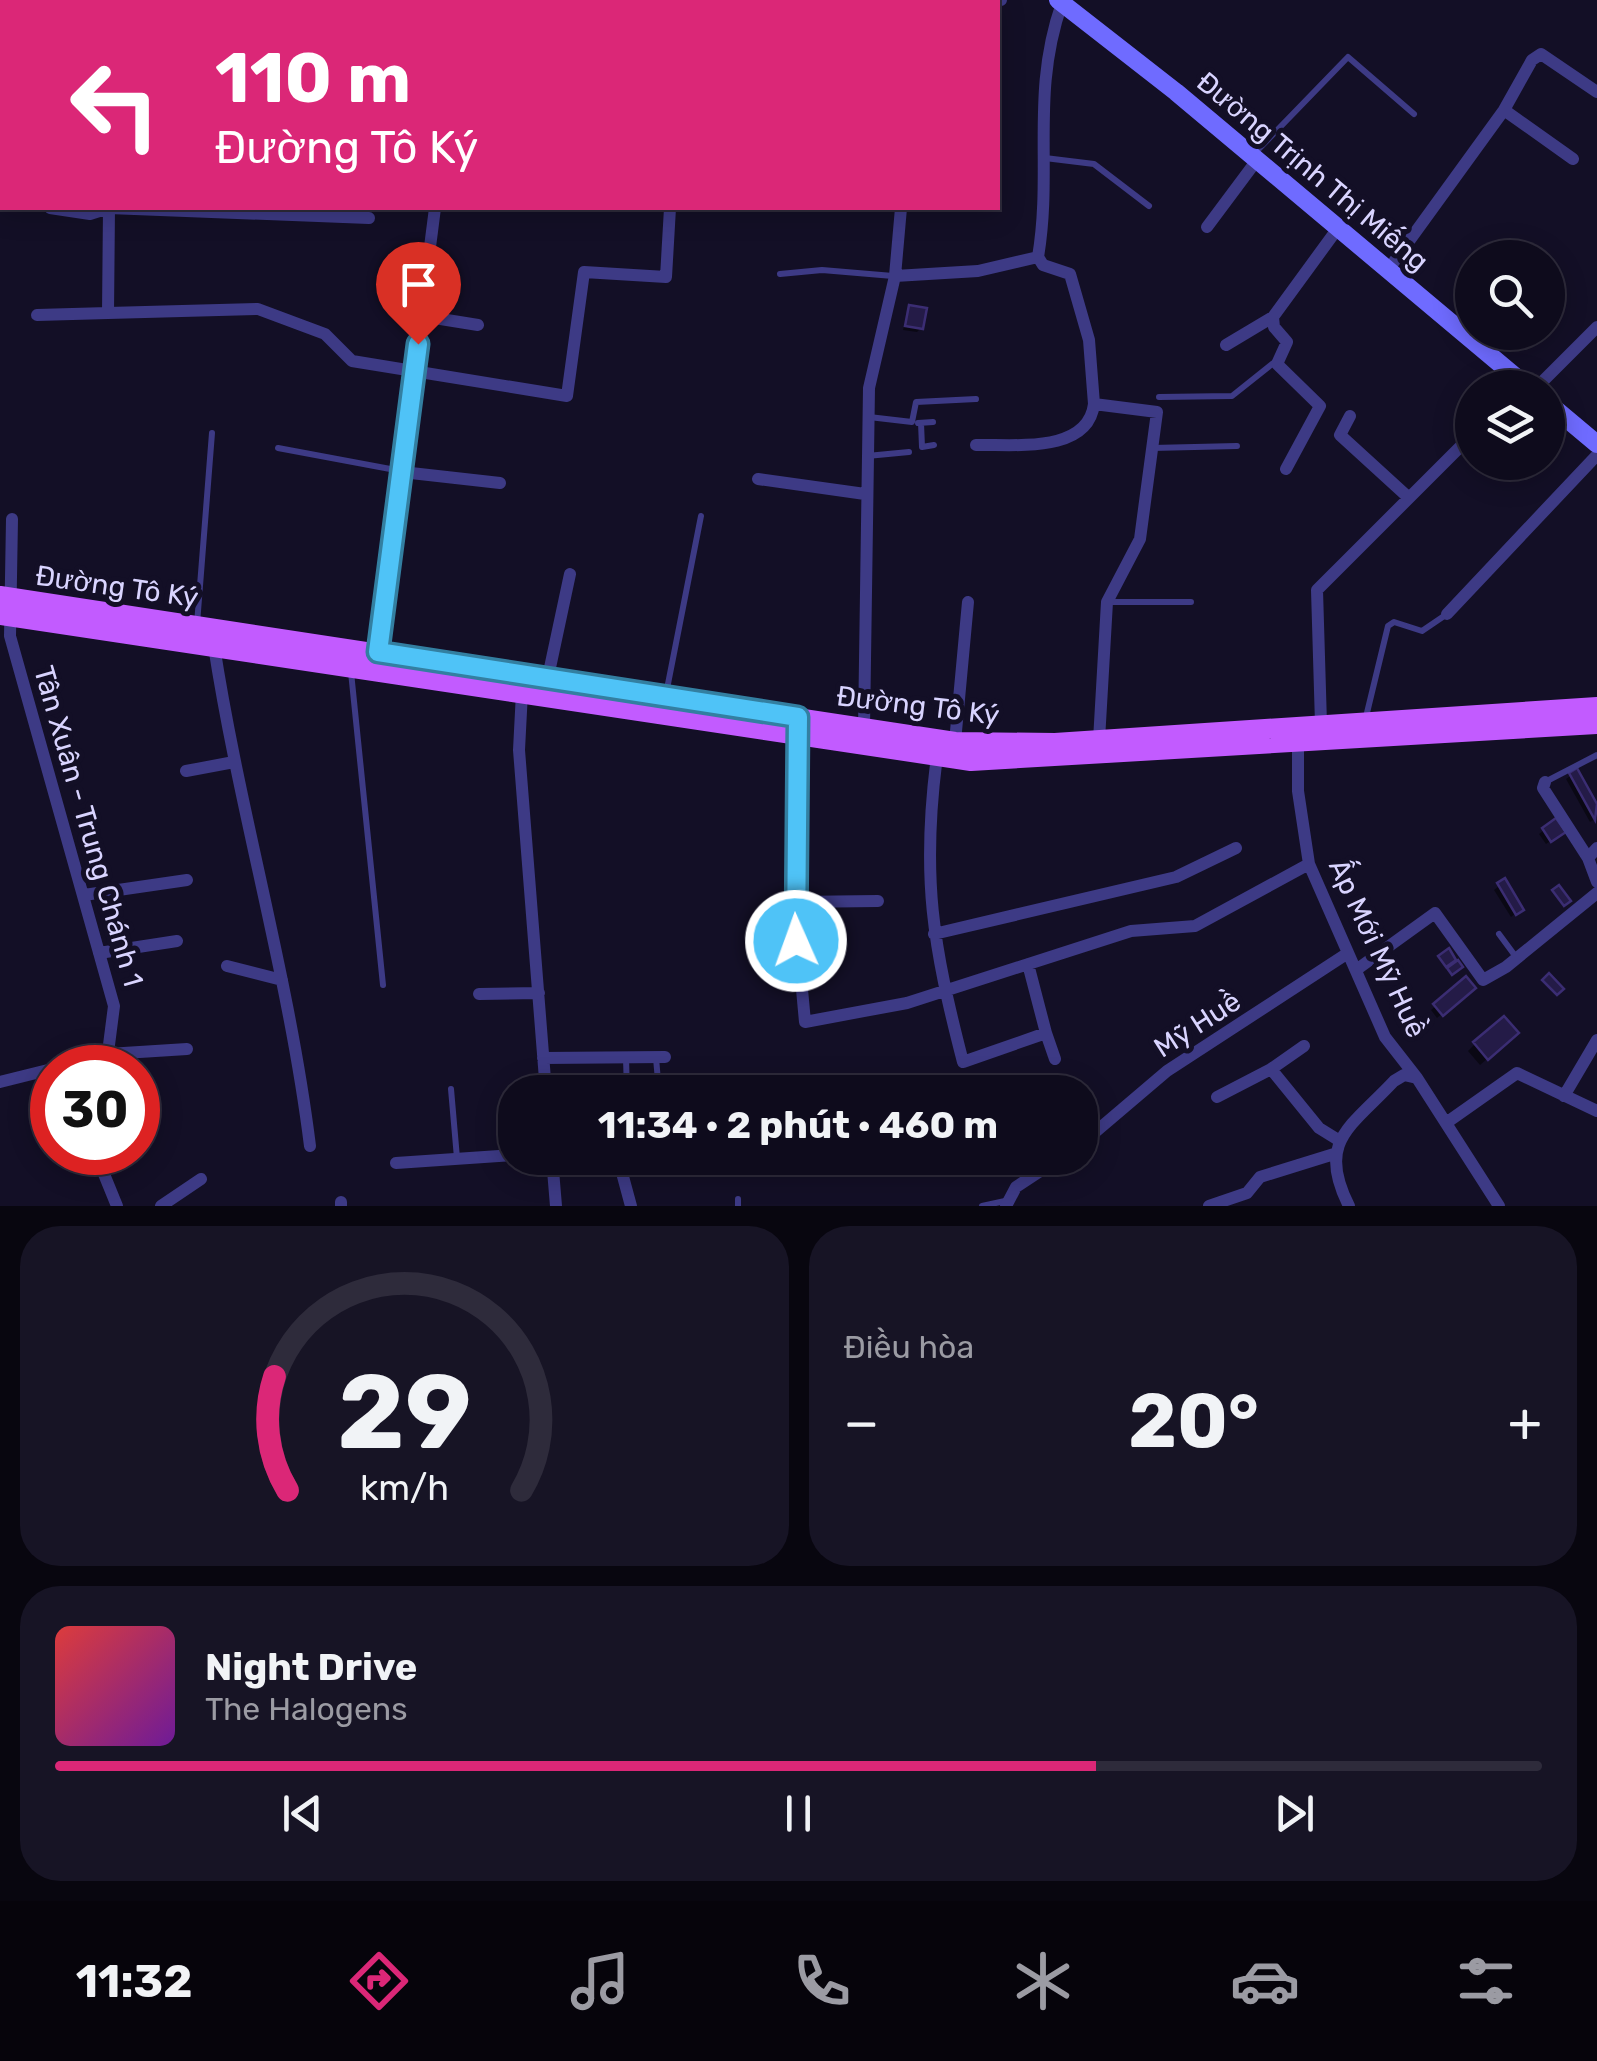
<!DOCTYPE html>
<html lang="vi">
<meta charset="utf-8">
<style>
:root{--surface:#0e0b1c;--page:#171425;--text:#f1f3f6;--muted:#9b9ba3;--line:#2e2b3b;--accent:#db2777}
body{margin:0;font-family:Rubik,sans-serif;background:var(--page);color:var(--text);height:100vh;display:flex;flex-direction:column;font-size:38px;white-space:nowrap}
*{box-sizing:border-box;margin:0}
p{font-size:32px;color:var(--muted)}
.icon{flex:none;width:55px;height:55px;fill:none;stroke:currentColor;stroke-width:2;stroke-linecap:round;stroke-linejoin:round}
.map{position:relative;height:1206px;overflow:hidden}
.sheet{display:flex;flex-direction:column;gap:20px;padding:20px;background:#08060f;flex:1}
.sheet>*{flex:none}
.top-card{position:absolute;left:0px;top:0px;width:1000px;height:210px;box-shadow:0 5px 25px #0003,0 0 0 2px var(--line);background:#db2777;color:#fff;overflow:hidden}
.tools{position:absolute;left:1455px;top:240px;display:grid;gap:20px}
.tools a{display:grid;place-items:center;width:110px;height:110px;border-radius:50%;background:var(--surface);box-shadow:0 5px 25px #0003,0 0 0 2px var(--line);font-size:50px}
.speed{position:absolute;left:30px;top:1045px;display:flex;gap:20px;font-size:50px;font-weight:700;text-align:center}
.speed>*{display:grid;place-content:center;width:130px;height:130px;border-radius:50%;background:var(--surface);box-shadow:0 5px 25px #0003,0 0 0 2px var(--line);line-height:1}
.speed .limit{border:15px solid #d22;background:#fff;color:#111}
.pin{position:absolute;display:grid;place-items:center;width:85px;height:85px;color:#fff;margin:-102px -42px;border-radius:50% 50% 50% 0;rotate:-45deg;box-shadow:0 0 10px #0007}
.pin .icon{rotate:45deg}
.me{position:absolute;width:110px;margin:-55px;rotate:358deg;stroke-linejoin:round;filter:drop-shadow(0 0 8px #0008)}
.turn{display:flex;align-items:center;gap:35px;height:210px;padding:0 50px;font-size:45px}
.turn .icon{width:130px;height:130px;stroke-width:2.5}
.turn b{display:block;font-size:70px;line-height:85px}
.big{font-size:75px;font-weight:700;line-height:1.1}
.sheet .tile{flex:1;display:flex;flex-direction:column;justify-content:center;gap:15px;min-width:0;padding:0 35px;border-radius:40px;background:var(--page)}
.sheet .dial{align-items:center;gap:0}
.dial svg{height:260px;overflow:visible;fill:none;stroke:var(--line);stroke-width:7;stroke-linecap:round;text-anchor:middle}
.dial text{fill:var(--text);stroke:none}
.song{display:flex;align-items:center;gap:30px}
.cover{width:120px;height:120px;border-radius:15px;background:linear-gradient(135deg,hsl(0 70% 55%),hsl(280 70% 35%))}
.played{height:10px;border-radius:5px;background:linear-gradient(90deg,var(--accent) 70%,var(--line) 70%)}
.keys{display:flex;justify-content:space-around;direction:ltr}
.heat{display:flex;justify-content:space-between;align-items:center;font-size:55px;direction:ltr}
.sheet .tiles{flex:1;display:grid;gap:20px;grid-template-columns:1fr 1fr}
.tile:last-child{grid-column:span 2}
.trip{position:absolute;left:498px;top:1075px;width:600px;height:100px;border-radius:40px;background:var(--surface);box-shadow:0 5px 25px #0003,0 0 0 2px var(--line);font-weight:700;line-height:100px;text-align:center}
.tabs{display:flex;height:160px;justify-content:space-around;align-items:center;background:#06040b;color:var(--muted)}
.tabs .icon{width:70px;height:70px}
.tabs .current{color:var(--accent)}
.tabs b{font-size:45px;color:var(--text)}
.map>svg:first-child{display:block}
.shadow{fill:#0007}
.building{fill:#241b47;stroke:#3b2d73;stroke-width:2.5}
.lines{fill:none;stroke-linecap:round;stroke-linejoin:round}
.lane{stroke:#3d3a85;stroke-width:6}
.street{stroke:#3d3a85;stroke-width:12}
.secondary{stroke:#6f6bff;stroke-width:18}
.primary{stroke:#c25bff;stroke-width:20}
.route-casing{stroke:#337fa1;stroke-width:25}
.route{stroke:#4fc3f7;stroke-width:18}
.labels{text-anchor:middle;stroke-width:10;stroke-linejoin:round;paint-order:stroke}
.street-label{font-size:28px;fill:#d9d4ff;stroke:#130f26}
</style>
<div class="map">
<svg width="1597" height="1206" viewBox="0 0 1597 1206">
<rect width="100%" height="100%" fill="#130f26"/>
<path class="shadow" d="M910,308L921,328L917,332L903,330Z
M1576,772L1597,810V818L1590,822L1566,779Z
M1544,830L1558,836L1546,844L1539,834Z
M1504,882L1516,913L1511,917L1494,890Z
M1466,980L1472,988L1437,1018L1431,1010Z
M1509,1040L1480,1065L1468,1051L1475,1044Z"/>
<path class="building" d="M909,305L927,308L923,329L905,326Z
M1577,768L1597,804L1595,820L1569,773Z
M1556,818L1566,832L1551,842L1542,828Z
M1505,878L1524,910L1516,915L1497,883Z
M1559,885L1571,901L1564,906L1552,890Z
M1449,948L1456,960L1446,967L1438,956Z
M1458,960L1463,967L1452,975L1447,968Z
M1549,973L1564,989L1557,995L1542,980Z
M1466,976L1476,988L1443,1016L1433,1004Z
M1504,1016L1519,1033L1488,1060L1473,1042Z"/>
<g class="lines">
<path class="lane" d="M1253,155L1348,57L1414,114
M1045,158L1094,164L1149,206
M780,274L822,270L893,276
M1159,397L1232,396L1276,361
M869,417L912,422L916,402L976,399
M918,423L933,422
M921,423L922,447L934,445
M278,448L401,471
M1152,448L1237,446
M867,456L909,452
M1108,602H1191
M197,624L212,433
M351,672L383,985
M666,694L701,516
M1365,721L1388,626L1394,622L1422,631L1447,614
M1545,782L1597,755
M1499,934L1516,957
M626,1058L627,1092
M656,1058L659,1092
M451,1089L457,1158
M1042,1092L1055,1088L1058,1092
M738,1199V1206
M982,1206L1005,1201"/>
<path class="street" d="M751,0L752,2
M849,0L850,2
M442,2V0
M983,2L1001,0
M0,104H2
M1504,110L1573,159
M50,208L90,214L109,208L369,218
M109,208L108,313L258,309L325,334L352,361L567,396L584,272L666,277L670,208
M1207,227L1257,160
M1038,257L1043,265L1070,274L1089,340L1094,404L1157,412L1140,539L1107,602L1099,740
M1038,257C1053,168 1030,94 1062,3
M1388,270L1504,110L1532,60L1541,54L1597,92
M895,276L978,271L1038,257
M37,315L108,313
M422,316L478,325
M1226,345L1273,317
M1536,388L1597,327
M1350,416L1340,435L1409,498
M976,445C1013,444 1088,454 1094,404
M1286,469L1320,406L1277,364L1287,342L1274,327L1273,317L1338,228
M402,472L500,483
M758,479L865,494
M12,519L10,636L114,1006L106,1068
M1447,614L1597,455
M214,646C240,814 289,977 310,1146
M378,652L435,208
M548,677L570,574
M522,692L519,750L546,1092
M1321,724L1317,590L1467,440
M797,728L794,902L805,1022L907,1003L1131,931L1195,926L1309,864
M864,728L869,388L895,276L901,208
M955,742L968,602
M1298,743V791L1309,864L1385,1037L1417,1078L1499,1206
M937,756C921,877 933,946 963,1062L1046,1033L1028,964
M186,771L234,762
M1545,782L1543,788L1588,858
M1597,848L1588,858L1597,882
M84,895L187,880
M794,902L878,901
M934,934L1176,877L1236,848
M99,953L177,941
M227,966L282,980
M1356,970L1435,913L1483,980L1506,967L1597,893
M479,994L539,993
M1046,1033L1055,1059
M543,1058L665,1057
M57,1068L108,1054L187,1049
M1271,1069L1304,1046
M0,1082L52,1069
M1564,1096L1597,1040
M1217,1097L1271,1069L1319,1128L1340,1141
M1446,1123L1517,1073L1597,1111
M1080,1145L1167,1071L1348,953
M95,1152L117,1206
M552,1158L556,1206
M618,1158L631,1206
M396,1163L515,1155
M341,1202V1206
M161,1206L201,1179
M1006,1206L1016,1187L1060,1158
M1209,1206L1247,1193L1260,1177L1334,1154
M1349,1206C1316,1141 1351,1127 1394,1081L1404,1075L1417,1078"/>
<path class="secondary" d="M1058,0L1176,92L1529,388
M1548,403L1597,444"/>
<path class="primary" d="M0,596L955,742L1055,743L1597,707
M0,615L971,761L1597,724"/>
</g>
<g class="lines">
<defs>
<path id="route" d="M418,344L378,652L798,717L796,941"/>
</defs>
<use href="#route" class="route-casing"/>
<use href="#route" class="route"/>
</g>
<g class="labels">
<g class="street-label">
<text transform="translate(1313 171) rotate(40)" y="10">Đường Trịnh Thị Miếng</text>
<text transform="translate(117 586) rotate(8)" y="10">Đường Tô Ký</text>
<text transform="translate(918 705) rotate(7)" y="10">Đường Tô Ký</text>
<text transform="translate(89 826) rotate(74)" y="10">Tân Xuân - Trung Chánh 1</text>
<text transform="translate(1378 948) rotate(65)" y="10">Ấp Mới Mỹ Huề</text>
<text transform="translate(1197 1024) rotate(-33)" y="10">Mỹ Huề</text>
</g>
</g>
</svg>
<div class="tools">
<a><svg class="icon" aria-label="search" viewBox="0 0 24 24"><circle cx="10" cy="10" r="6"/><path d="M15 15l6 6"/></svg></a>
<a><svg class="icon" aria-label="layers" viewBox="0 0 24 24"><path d="M12 4l9 5-9 5-9-5zM3 14l9 5 9-5"/></svg></a>
</div>
<div class="speed"><div class="limit">30</div></div>
<div class="pin" style="left:418px;top:344px;background:#d93025"><svg class="icon" aria-label="arrive" viewBox="0 0 24 24"><path d="M6 21V4h12l-3 4 3 4H6"/></svg></div>
<svg class="me" style="left:796px;top:941px" viewBox="-20 -20 40 40"><circle r="17" fill="#4fc3f7" stroke="#fff" stroke-width="3"/><path d="M0-11L8 9 0 5-8 9z" fill="#fff"/></svg>
<div class="trip">11:34 · 2 phút · 460 m</div>
<div class="top-card">
<div class="turn"><svg class="icon" aria-label="left" viewBox="0 0 24 24"><path d="M17 20v-9H6M10 6l-5 5 5 5"/></svg><div><b>110 m</b>Đường Tô Ký</div></div>
</div>
</div>
<section class="sheet">
<div class="tiles">
<div class="tile dial"><svg viewBox="0 0 100 80">
<path d="M14 69A42 42 0 1 1 86 69"/>
<path d="M14 69A42 42 0 0 1 10 34" stroke="#db2777"/>
<text x="50" y="56" font-size="32" font-weight="700">29</text>
<text x="50" y="72" font-size="11">km/h</text>
</svg></div>
<div class="tile"><p>Điều hòa</p>
<div class="heat"><a>−</a><b class="big">20°</b><a>+</a></div>
</div>
<div class="tile">
<div class="song"><i class="cover"></i><div><b>Night Drive</b><p>The Halogens</p></div></div>
<div class="played"></div>
<div class="keys"><svg class="icon" aria-label="previous" viewBox="0 0 24 24"><path d="M18 5L8 12l10 7zM5 5v14"/></svg><svg class="icon" aria-label="pause" viewBox="0 0 24 24"><path d="M8 5v14M16 5v14"/></svg><svg class="icon" aria-label="next" viewBox="0 0 24 24"><path d="M6 5l10 7-10 7zM19 5v14"/></svg></div>
</div>
</div>
</section>
<nav class="tabs">
<b>11:32</b>
<svg class="icon current" aria-label="directions" viewBox="0 0 24 24"><path d="M12 3l9 9-9 9-9-9zM9 14v-3h6M13 9l2 2-2 2"/></svg>
<svg class="icon" aria-label="music" viewBox="0 0 24 24"><path d="M9 18V5l10-2v13"/><circle cx="6" cy="18" r="3"/><circle cx="16" cy="16" r="3"/></svg>
<svg class="icon" aria-label="phone" viewBox="0 0 24 24"><path d="M5 4h4l2 5-3 2q2 4 5 5l2-3 5 2v4C11 20 4 13 5 4z"/></svg>
<svg class="icon" aria-label="climate" viewBox="0 0 24 24"><path d="M12 3v18M4 7l16 10M4 17L20 7"/></svg>
<svg class="icon" aria-label="car" viewBox="0 0 24 24"><path d="M5 17H2v-5l4-1 3-4h7l3 4 3 1v5h-3M9 17h6M6 11h13"/><circle cx="7" cy="17" r="2"/><circle cx="17" cy="17" r="2"/></svg>
<svg class="icon" aria-label="filters" viewBox="0 0 24 24"><path d="M4 7h16M4 17h16"/><circle cx="9" cy="7" r="2"/><circle cx="15" cy="17" r="2"/></svg>
</nav>
